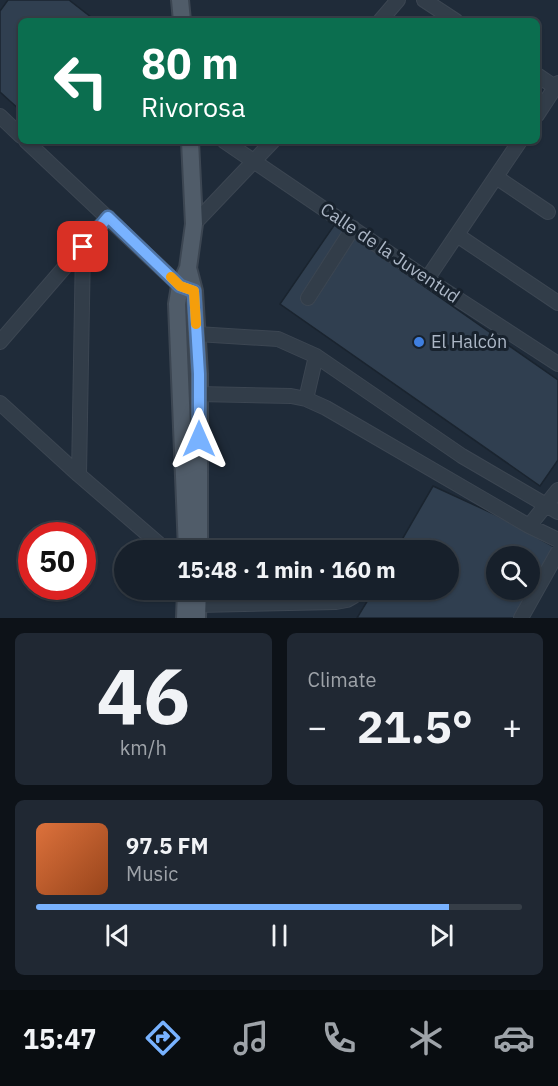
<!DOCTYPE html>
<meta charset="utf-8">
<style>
:root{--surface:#17202b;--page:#202833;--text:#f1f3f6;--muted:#9ea3a9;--line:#363e47;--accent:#78b2ff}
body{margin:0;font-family:"IBM Plex Sans",sans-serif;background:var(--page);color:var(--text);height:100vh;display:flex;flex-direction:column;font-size:22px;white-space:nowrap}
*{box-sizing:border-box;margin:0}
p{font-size:20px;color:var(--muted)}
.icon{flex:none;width:33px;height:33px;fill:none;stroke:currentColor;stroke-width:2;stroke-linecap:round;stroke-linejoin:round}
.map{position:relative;height:618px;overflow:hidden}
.sheet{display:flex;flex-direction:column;gap:15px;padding:15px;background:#0d1218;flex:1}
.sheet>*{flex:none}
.top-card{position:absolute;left:18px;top:18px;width:522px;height:126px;border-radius:9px;box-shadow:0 2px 4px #0004,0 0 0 2px var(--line);background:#0b6e4f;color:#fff;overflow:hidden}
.tools{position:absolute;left:486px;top:546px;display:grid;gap:12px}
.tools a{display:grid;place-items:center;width:54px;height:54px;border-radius:50%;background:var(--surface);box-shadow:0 2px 4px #0004,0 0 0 2px var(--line);font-size:30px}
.speed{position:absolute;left:18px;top:522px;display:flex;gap:12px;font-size:30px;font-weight:700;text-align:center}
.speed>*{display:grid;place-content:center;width:78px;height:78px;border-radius:50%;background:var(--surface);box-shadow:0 2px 4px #0004,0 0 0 2px var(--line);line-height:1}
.speed .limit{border:9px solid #d22;background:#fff;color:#111}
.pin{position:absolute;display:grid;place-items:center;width:51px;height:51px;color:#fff;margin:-26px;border-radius:12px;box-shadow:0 3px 9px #0006}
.me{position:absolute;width:66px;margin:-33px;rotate:0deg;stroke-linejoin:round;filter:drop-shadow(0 0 4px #0008)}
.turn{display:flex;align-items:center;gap:21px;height:126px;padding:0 24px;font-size:27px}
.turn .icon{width:78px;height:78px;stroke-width:2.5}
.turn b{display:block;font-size:42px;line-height:51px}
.big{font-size:45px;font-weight:700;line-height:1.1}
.sheet .tile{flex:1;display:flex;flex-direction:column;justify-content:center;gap:9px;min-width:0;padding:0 21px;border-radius:9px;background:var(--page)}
.sheet .dial{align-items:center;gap:0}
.dial b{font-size:78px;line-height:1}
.song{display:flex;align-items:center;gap:18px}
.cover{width:72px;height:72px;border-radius:9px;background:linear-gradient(135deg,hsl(20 70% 55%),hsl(20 70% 35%))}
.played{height:6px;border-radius:3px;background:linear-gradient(90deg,var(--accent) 85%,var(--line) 85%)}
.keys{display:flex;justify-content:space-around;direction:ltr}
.heat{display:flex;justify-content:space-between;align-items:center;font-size:33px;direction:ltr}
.sheet .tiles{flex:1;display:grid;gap:15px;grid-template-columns:1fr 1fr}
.tile:last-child{grid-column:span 2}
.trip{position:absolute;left:114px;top:540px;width:345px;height:60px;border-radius:30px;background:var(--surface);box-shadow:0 2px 4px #0004,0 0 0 2px var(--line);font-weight:700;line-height:60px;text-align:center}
.menu{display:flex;height:96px;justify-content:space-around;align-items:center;background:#090d11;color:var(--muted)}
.menu .icon{width:42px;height:42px}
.menu .active{color:var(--accent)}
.menu b{font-size:27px;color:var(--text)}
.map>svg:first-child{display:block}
.building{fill:#303f50;stroke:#1a242f;stroke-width:1.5;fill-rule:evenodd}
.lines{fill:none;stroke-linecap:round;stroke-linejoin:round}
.minor-casing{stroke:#3c4652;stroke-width:16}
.major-casing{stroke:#3c4652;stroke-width:20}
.minor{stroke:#323d49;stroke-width:14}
.major{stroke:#505c69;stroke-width:16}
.route-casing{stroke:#4e74a6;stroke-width:15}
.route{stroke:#78b2ff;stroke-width:10}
.slow{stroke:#f59e0b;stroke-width:10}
.shop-dot{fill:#3f7fe0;stroke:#18222d;stroke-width:2}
.labels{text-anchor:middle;stroke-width:6;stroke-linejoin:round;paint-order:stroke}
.street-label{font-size:18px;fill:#acb7c6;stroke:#18222d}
.poi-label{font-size:18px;fill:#acb7c6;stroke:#18222d;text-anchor:start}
</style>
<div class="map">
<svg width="558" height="618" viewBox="0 0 558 618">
<rect width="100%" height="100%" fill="#1f2b39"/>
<path class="building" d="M8,0H69L96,21H21V111L0,92V11Z
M335,224L558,380V460L540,486L280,304Z
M433,486L496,515L558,549L517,618H357L374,590H448V550H396ZM496,556H530V590H496Z"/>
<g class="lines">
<defs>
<path id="minor" d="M424,0L456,21
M380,21L398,0
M537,75L558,89
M537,115L558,83
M0,116L21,136
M26,141L180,286L188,289
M224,141L427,279L558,364
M496,177L548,212
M194,224L273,141
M457,235L558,303
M427,279L520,141
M308,298L353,228
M197,334L278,339L316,356L462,456L558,512
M0,342L108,217
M199,394L291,396L306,399L326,408L529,526L558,490
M306,399L316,356
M0,403L79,475L166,550
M79,475L83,247
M529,526L558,540
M198,605L336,602L347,600L354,596
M521,618L558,552"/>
<path id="major" d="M180,0L182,21
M188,268L194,291L199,374V550
M187,550L177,304L180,286L188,268L194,224L190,141
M185,618L186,590
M197,618L198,590"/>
</defs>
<use href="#minor" class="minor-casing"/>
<use href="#major" class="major-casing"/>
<use href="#minor" class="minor"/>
<use href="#major" class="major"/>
</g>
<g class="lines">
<defs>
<path id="route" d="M83,247L108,217L180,286L194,291L199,374V439"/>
</defs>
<use href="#route" class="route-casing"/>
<use href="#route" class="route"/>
<path class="slow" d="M171,277L180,286L194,291L196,324"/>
</g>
<circle class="shop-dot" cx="419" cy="342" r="6"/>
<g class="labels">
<g class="street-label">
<text transform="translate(390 253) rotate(34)" y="6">Calle de la Juventud</text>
</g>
<g class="poi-label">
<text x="431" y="348">El Halcón</text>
</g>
</g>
</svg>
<div class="tools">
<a><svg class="icon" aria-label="search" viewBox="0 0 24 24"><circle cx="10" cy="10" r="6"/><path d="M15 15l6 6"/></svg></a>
</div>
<div class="speed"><div class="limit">50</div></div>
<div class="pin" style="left:83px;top:247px;background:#d93025"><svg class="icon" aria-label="arrive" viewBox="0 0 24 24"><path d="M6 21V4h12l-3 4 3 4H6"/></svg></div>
<svg class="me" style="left:199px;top:439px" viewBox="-20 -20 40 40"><path d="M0-17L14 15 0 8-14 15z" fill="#78b2ff" stroke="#fff" stroke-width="4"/></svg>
<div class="trip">15:48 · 1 min · 160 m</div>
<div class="top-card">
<div class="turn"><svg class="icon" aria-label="left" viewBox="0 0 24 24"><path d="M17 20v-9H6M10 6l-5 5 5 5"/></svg><div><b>80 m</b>Rivorosa</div></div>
</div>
</div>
<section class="sheet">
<div class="tiles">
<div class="tile dial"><b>46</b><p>km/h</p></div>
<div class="tile"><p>Climate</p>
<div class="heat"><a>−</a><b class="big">21.5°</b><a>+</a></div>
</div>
<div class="tile">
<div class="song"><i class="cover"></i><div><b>97.5 FM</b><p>Music</p></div></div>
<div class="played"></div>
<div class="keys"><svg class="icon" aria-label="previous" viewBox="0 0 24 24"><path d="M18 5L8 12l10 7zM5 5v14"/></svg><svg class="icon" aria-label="pause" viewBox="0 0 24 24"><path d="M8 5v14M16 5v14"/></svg><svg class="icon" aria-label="next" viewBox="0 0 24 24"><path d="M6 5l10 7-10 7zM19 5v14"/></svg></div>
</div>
</div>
</section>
<nav class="menu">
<b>15:47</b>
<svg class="icon active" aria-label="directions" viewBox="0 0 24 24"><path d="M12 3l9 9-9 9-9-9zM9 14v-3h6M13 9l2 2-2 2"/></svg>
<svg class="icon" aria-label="music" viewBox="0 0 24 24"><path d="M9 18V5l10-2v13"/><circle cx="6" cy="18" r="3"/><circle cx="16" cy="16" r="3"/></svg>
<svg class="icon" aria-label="phone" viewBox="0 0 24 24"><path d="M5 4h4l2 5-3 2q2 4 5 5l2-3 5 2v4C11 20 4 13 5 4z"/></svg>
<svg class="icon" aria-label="climate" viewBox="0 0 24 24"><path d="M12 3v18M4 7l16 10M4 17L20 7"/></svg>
<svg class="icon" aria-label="car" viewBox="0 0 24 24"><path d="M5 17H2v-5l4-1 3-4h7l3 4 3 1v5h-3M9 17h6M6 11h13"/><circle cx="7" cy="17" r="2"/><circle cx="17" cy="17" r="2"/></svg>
</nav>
